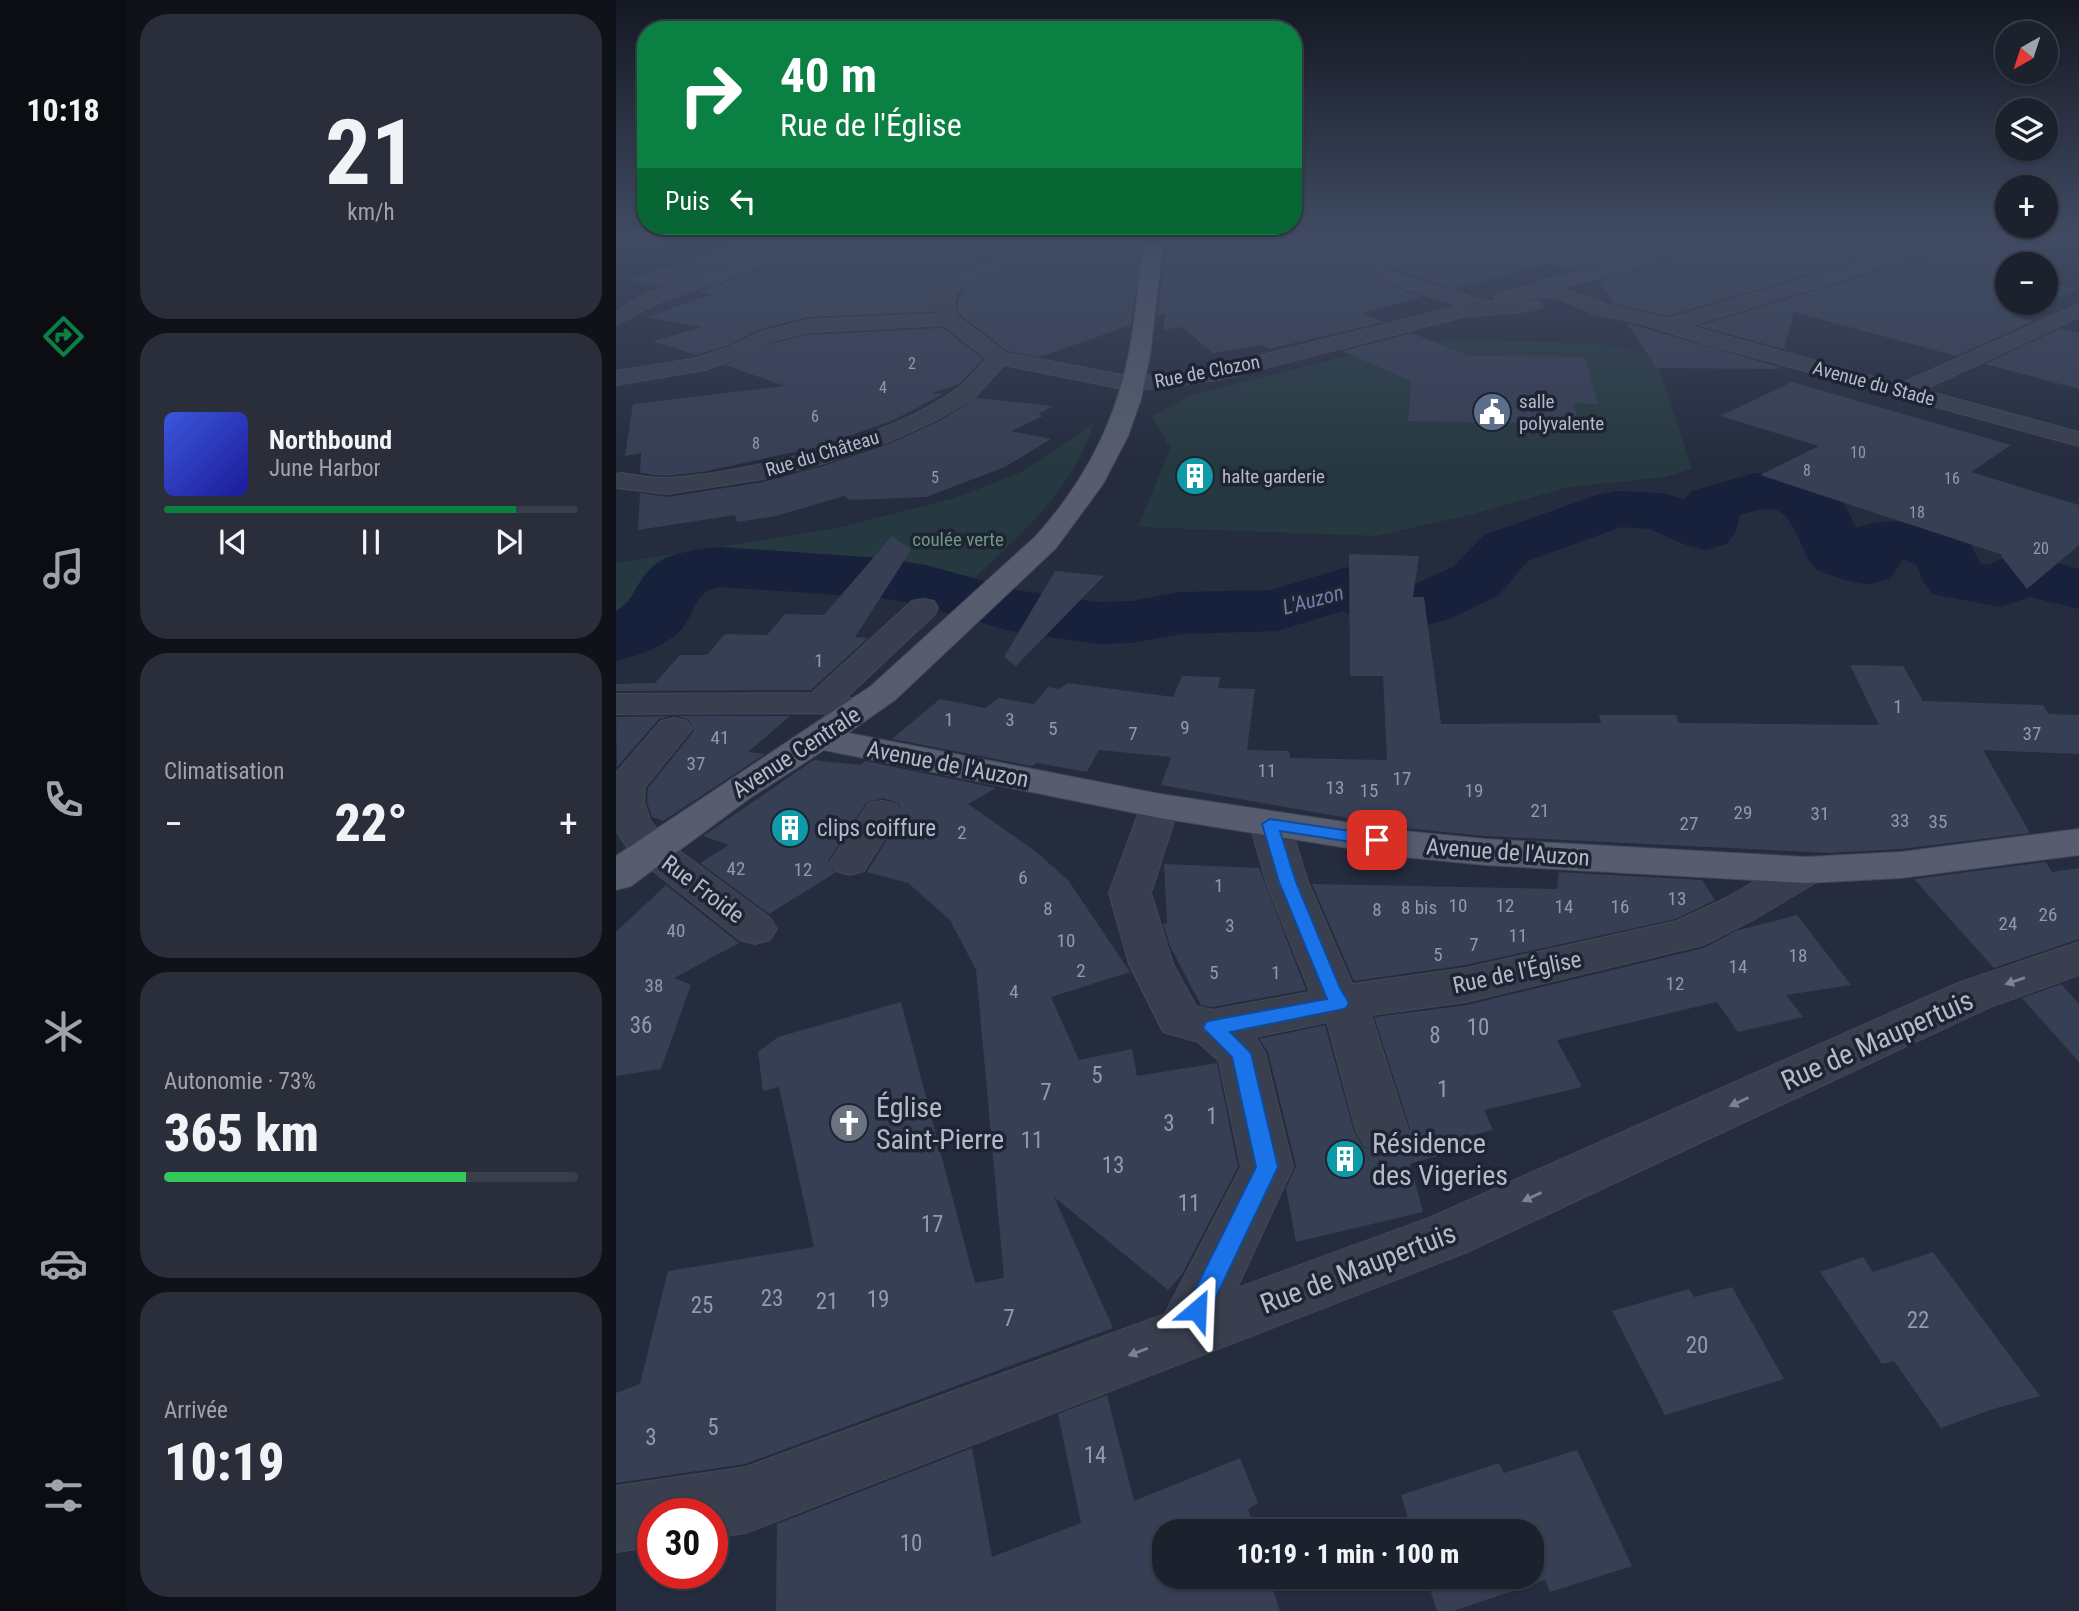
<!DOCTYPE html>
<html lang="fr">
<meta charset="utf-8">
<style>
:root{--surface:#1c212e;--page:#292e3a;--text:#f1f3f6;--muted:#a0a3aa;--line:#3a3e4a;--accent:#0b8043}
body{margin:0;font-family:"Roboto Condensed",sans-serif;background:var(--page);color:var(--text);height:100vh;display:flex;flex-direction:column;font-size:26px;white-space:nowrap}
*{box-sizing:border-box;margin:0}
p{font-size:23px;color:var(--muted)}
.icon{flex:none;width:38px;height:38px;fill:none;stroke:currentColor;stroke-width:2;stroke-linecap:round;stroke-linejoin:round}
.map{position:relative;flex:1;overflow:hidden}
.sheet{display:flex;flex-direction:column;gap:14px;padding:14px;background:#0f1219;width:490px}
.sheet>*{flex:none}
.top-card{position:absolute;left:21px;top:21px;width:665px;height:214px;border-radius:28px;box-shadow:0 2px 5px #0004,0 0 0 2px var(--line);background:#0b8043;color:#fff;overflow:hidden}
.needle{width:46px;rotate:219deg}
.buttons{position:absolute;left:1379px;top:21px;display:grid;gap:14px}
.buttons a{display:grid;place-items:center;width:63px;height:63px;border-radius:50%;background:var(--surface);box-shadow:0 2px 5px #0004,0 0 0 2px var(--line);font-size:35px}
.speed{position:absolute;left:21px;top:1498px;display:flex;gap:14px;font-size:35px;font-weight:700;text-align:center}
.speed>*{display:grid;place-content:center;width:91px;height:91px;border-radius:50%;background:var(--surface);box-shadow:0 2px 5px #0004,0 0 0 2px var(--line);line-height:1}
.speed .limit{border:10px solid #d22;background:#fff;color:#111}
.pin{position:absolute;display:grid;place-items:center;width:60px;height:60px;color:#fff;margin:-30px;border-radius:14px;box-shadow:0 4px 10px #0006}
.me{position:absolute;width:77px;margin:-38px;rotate:26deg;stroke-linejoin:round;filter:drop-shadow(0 0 5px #0008)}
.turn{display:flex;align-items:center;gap:24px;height:147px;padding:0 28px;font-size:32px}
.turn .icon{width:91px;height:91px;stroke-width:2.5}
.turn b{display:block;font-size:49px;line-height:60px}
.then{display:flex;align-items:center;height:66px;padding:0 28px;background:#0003;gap:14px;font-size:26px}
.big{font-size:52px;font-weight:800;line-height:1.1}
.sheet .widget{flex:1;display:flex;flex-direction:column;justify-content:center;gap:10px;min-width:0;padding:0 24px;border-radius:28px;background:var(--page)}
.sheet .dial{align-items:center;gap:0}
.dial b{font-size:91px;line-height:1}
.song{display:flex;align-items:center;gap:21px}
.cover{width:84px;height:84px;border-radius:10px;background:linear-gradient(135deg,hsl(230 70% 55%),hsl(240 70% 35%))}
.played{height:7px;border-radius:4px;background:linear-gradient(90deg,var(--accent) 85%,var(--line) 85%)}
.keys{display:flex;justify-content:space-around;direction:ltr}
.heat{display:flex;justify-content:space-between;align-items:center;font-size:38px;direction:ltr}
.charge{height:10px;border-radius:5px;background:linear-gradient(90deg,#34c759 73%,var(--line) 0)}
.trip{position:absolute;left:536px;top:1519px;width:392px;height:70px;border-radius:28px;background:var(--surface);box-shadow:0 2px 5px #0004,0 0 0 2px var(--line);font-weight:800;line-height:70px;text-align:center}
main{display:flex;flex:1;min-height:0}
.menu{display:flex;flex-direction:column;width:126px;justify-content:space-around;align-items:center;background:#0b0d12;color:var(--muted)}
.menu .icon{width:49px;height:49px}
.menu .active{color:var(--accent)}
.menu b{font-size:32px;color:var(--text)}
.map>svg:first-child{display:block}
.green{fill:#273940}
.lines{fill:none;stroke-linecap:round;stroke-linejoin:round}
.river{fill:#18213c;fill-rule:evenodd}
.building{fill:#373f54}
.minor-casing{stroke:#424858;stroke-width:2}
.major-casing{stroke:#424858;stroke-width:2}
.minor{fill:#393f4f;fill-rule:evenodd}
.major{fill:#575d6e;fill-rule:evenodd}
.oneway{fill:#7d8392}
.route{fill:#1a73e8;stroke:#114b97;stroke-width:2}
.labels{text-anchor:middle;stroke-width:7;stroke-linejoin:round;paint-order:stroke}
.far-number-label{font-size:16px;fill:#9499aa}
.far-street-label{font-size:19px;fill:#b5bac9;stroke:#1e2434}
.far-poi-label{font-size:19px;fill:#b5bac9;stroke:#1e2434;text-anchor:start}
.far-park-label{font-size:19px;fill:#6d9a7e;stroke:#1e2434}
.number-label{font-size:19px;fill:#9499aa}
.far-water-label{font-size:21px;font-style:italic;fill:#6f7fa7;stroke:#1e2434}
.street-label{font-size:23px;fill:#b5bac9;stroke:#1e2434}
.poi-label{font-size:23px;fill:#b5bac9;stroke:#1e2434;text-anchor:start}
.near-number-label{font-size:23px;fill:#9499aa}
.near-street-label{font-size:28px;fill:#b5bac9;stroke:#1e2434}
.near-poi-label{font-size:28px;fill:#b5bac9;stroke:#1e2434;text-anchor:start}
</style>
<main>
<nav class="menu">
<b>10:18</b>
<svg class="icon active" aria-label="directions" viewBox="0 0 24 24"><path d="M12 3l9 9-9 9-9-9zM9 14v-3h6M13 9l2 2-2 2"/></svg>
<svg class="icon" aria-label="music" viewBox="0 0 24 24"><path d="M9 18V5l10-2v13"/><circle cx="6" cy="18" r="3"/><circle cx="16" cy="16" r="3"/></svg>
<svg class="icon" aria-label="phone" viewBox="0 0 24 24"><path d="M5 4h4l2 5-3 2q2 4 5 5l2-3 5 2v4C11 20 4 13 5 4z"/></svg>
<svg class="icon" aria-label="climate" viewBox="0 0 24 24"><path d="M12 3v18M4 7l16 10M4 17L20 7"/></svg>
<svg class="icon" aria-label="car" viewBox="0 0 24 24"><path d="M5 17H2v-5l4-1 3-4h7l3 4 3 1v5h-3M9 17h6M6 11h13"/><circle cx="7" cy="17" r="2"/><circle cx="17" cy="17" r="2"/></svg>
<svg class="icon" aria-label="filters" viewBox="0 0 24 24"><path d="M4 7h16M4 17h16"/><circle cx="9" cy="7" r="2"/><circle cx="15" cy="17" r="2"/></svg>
</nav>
<section class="sheet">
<div class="widget dial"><b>21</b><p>km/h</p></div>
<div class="widget">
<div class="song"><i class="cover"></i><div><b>Northbound</b><p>June Harbor</p></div></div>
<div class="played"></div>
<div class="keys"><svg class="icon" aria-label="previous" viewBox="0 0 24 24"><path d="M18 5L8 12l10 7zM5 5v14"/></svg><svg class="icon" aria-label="pause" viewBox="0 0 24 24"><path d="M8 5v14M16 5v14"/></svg><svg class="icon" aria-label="next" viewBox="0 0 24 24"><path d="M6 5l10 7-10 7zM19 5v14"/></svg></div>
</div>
<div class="widget"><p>Climatisation</p>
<div class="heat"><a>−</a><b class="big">22°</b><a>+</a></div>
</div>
<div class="widget"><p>Autonomie · 73%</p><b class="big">365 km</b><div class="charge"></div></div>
<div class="widget"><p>Arrivée</p><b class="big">10:19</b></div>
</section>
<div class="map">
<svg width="1463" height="1611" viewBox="0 0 1463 1611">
<rect width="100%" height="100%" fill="#252c3e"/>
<path class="green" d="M794,340L980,343L1039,355L1076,469L1049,477L953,487L857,514L760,536L522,527L554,448L536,416L573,396Z
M477,424C458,490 402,537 354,582L151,563L84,569L59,581L38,618L0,640V563L222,528L342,497L405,472Z"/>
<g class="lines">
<path class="river" d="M1139,473C1166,474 1198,476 1220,494C1229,502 1235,518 1240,528C1279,514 1315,525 1352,540L1365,564L1373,565C1401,547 1432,561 1463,569V609L1414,597L1384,607L1316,594L1306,580L1301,565L1287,559L1274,579C1267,580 1259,584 1252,584C1243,585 1207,574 1200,569C1195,565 1190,556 1188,550C1171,513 1168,501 1124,515L1120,531L1111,544L1089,550L1067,544L1034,529L1005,527L912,561L883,595L834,619L810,625L774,628L750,622L727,611L661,631L564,634L516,643L481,644L394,631L301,604L265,598L104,587C77,589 79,619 61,634C43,648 22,656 0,661V611C18,601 20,582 35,568C51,552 83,549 104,547L265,558L310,565L401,590L481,602L516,601L564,592L655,590L731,567L755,573L783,586L797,585L837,567L868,535L978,496L999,491L1045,493L1069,499L1075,491Z"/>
</g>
<path class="building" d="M150,235H195L46,286L11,280Z
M231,235H529L515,325L424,357L391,351L343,314L341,304L347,290L372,277L429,259L442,244L430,236L409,248L364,262L335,276L324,286L318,299V312L191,317L141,330L114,345L80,355L36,341L87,327L33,318L42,314H39L96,294L82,292L228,240Z
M551,235H1079L1035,245L1019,255L956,271L931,264L837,289L762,263L751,270L762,282L806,297L746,313L768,322L653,349L646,345L597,353L566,327L547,330L549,314L541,316Z
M1119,235H1328L1052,316L998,304L983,281L1033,268L1048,259L1075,254L1116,240Z
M1366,235H1449L1450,242L1380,265L1388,267L1379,270L1391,273V303H1429L1398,316L1418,321L1340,356L1178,312L1168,349L1082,326L1363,241Z
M1430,281L1461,289L1430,302Z
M1011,323L1163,367L1162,369L1040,368Z
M327,328L367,359L343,384L316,393L327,394L278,420L202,447L86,472L47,476L24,473L25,453L9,456L17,404L169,386L109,365L157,343L192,335Z
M1445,328L1463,333V389L1369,364Z
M796,333L853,356L969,357L982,404L958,403L963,424L792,421L795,381L726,351Z
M1176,382L1395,445L1355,472L1463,505V545L1411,589L1385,556L1387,555L1144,475L1203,446L1104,416Z
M361,398L437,406L422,414L427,416L395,431L435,439L389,467L310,497L234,500L228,496L160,516L121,522L119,515L22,530L24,493L51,497L147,482L210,465L275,443L323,421Z
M276,536L295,550L239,637L252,638L195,690L0,691V684L39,683L64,655H91L109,634L151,635L169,614L208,615Z
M733,554L803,556L797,597H808L825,724L985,723L983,715H1060L1063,723L1263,725L1234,665L1287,666L1307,701L1427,705L1433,714L1463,715V754L1367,750L1414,833L1285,849L1213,853L869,836L788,828L545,785L555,757L483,750L471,772L421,763L416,766L276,739L324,699L369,708L383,698L418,704L432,687L443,689L452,683L557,697L566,676L604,677L602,688L639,689L631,750L673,751L674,758L771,760L767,676H734Z
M439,571L488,576L400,666L388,657Z
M53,716L43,719L1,767L0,717Z
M62,716H174L132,752L149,754L47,821L36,817L31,802L32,788L78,731L73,720Z
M198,760L244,765L249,761L380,788L352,804L419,851L452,880L514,972L435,997L463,1060L516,1049L521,1076L601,1063L622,1167L566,1274L552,1290L438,1197L497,1328L129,1464L0,1483V1393L24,1384L52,1271L198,1247L163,1087L147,1091L142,1052L162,1037L285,1002L359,1283L388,1278L360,970L334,920L292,883L251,872L287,814L282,803L267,798L250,803L212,861L219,873L153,914L84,863L113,845L87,836Z
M1430,862L1436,872L1463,868V939L1378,968L1298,879Z
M548,864L643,868L690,990L597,1007L585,1005L555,948L547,924L551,923Z
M943,872L1086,880L1099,900L1060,919L850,965L738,981L696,884L941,889Z
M50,885L123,943L58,978L75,985L45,1069L0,1076V932Z
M1181,915L1235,985L1170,995L1187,1017L1122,1032L1101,1002L941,1040L966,1087L868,1110L877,1130L829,1142L832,1153L794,1164L807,1212L680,1242L670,1188L680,1166L652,1052L643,1039L709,1025L738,1131L747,1147L767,1153L786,1146L794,1129L758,1017L851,1005L1088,948L1119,931Z
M1445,984L1463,1004V1062L1406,998Z
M1317,1252L1424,1396L1377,1409L1325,1428L1278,1361L1266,1364L1204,1272L1247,1257L1257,1272Z
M1116,1287L1168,1379L1049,1415L996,1311L1073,1289L1078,1297Z
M491,1395L518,1501L624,1458L642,1503L632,1509L639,1531H548V1577H653L664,1611H160L161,1524L356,1448L376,1557L465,1523L442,1414Z
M961,1450L1016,1566L934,1592L929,1580L837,1611H821L810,1577H915V1531H796L785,1495L883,1463L888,1473Z"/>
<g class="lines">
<defs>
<path id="minor" d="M204,235H229L227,238L41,303L0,325V311L27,295Z
M1091,235H1117L1115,238L1074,252L1047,256L1032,265L945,288L991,305L1052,319L1338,235H1364L1362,238L1073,326L1284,384L1463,304V317L1307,390L1463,432V446L1097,346L1027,324L979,314L941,298L922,297L900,301L924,302L927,306C919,314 863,314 847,317L602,380L517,391L388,365L358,398L322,419L274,441L209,463L147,479L51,494L0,488V474L5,473C20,475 37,479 53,478C136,472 273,438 341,389C352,381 361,368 371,359L328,325L192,332L156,341L129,355L89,370L0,385V371L77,359L115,347L142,333L192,320L321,314C309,272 380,262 407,252C416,249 422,241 431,239L439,244L427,257L371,275L345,288L340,294L338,304L341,316L390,353L517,377L602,366L843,306L764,280L754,270L763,265L776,272L868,301H881L879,297L881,293L916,286L923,282L1020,257L1036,248Z
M307,599L318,601L322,608L318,615L231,697L255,703L260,710L255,717L243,720L205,713L0,714V694L196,693L296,601Z
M58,718L71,721L76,729L29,787L28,802L34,820L50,841L154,918L161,929L154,940L139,944L124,940L22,859L10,846L0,830V773L45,721Z
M544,794L558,798L563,806L535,893L557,964L580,1006L597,1010L694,992L650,882L634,824L640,815L654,812L668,815L674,824L692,882L736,984L850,968L1061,921L1110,898L1176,860L1190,857L1204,860L1210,870L1204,880L1140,918L1087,945L850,1002L755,1015L792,1130L784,1145L766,1151L748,1145L740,1130L711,1022L639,1037L649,1053L677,1167L621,1288L813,1218L1342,983L1463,942V975L1374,1007L851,1252L130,1533L96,1538V1514H37V1547L0,1552V1486L130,1467L549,1314L625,1167L603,1061L582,1042L547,1032L513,964L493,893L525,806L530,798Z
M266,801L280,804L285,813L248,871L234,875L220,871L214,862L252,804Z"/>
<path id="major" d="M532,235H548L534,355L525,399L512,436L487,484L440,548L279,700L232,733L544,794L788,831L869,839L1190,857L1285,852L1463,829V855L1285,878L1190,883L869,865L788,857L544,818L208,750L134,798L15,886L0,890V856L255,686L420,536C472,478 504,414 516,336C522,303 522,267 532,235Z"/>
</defs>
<use href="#minor" class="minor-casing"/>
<use href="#major" class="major-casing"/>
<use href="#minor" class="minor"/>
<use href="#major" class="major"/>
</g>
<defs><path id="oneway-solid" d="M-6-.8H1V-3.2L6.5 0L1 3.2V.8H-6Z" transform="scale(1.75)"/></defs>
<g class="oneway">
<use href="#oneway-solid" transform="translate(1399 981) rotate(161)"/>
<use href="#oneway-solid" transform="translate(1123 1102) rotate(155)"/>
<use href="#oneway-solid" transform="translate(916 1197) rotate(155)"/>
<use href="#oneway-solid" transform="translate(522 1352) rotate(159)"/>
</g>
<linearGradient id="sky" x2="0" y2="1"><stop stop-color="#141822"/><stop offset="0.51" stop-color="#404b63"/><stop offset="1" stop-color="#404b63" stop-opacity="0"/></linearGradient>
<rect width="1463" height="461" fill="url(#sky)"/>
<path class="route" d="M654,819L761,835L770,840L761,846L664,831L680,882L724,988L733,1003L730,1008L723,1010L614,1032L635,1053L662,1167L590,1318L581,1321L573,1318L569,1310L640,1167L616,1057L587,1028L590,1022L597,1020L711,999L663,882L646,824Z"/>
<defs>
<symbol id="civic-disc" viewBox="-11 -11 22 22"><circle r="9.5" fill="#5c6f8a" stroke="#1e2434"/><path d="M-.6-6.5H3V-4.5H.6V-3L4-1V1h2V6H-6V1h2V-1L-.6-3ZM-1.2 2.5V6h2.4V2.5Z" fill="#fff"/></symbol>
<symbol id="building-disc" viewBox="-11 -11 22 22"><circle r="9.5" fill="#0f9aa8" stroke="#1e2434"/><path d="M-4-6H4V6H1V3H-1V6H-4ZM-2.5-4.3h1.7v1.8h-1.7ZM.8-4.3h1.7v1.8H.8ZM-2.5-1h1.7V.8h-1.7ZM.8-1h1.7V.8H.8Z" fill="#fff"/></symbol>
<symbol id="church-disc" viewBox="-11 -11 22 22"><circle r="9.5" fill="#6b7280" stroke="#1e2434"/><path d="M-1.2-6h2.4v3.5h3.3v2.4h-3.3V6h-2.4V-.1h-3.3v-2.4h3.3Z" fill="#fff"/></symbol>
</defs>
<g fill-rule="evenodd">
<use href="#civic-disc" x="854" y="390" width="44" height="44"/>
<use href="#building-disc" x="557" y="454" width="44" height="44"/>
<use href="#building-disc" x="152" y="806" width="44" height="44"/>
<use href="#church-disc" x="211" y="1101" width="44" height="44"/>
<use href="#building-disc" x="707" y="1137" width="44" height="44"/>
</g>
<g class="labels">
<g class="far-number-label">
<text x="296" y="369">2</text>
<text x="267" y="393">4</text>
<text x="199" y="422">6</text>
<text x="140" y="449">8</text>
<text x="1242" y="458">10</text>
<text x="1191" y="476">8</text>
<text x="319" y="483">5</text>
<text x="1336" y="484">16</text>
<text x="1301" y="518">18</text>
<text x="1425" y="554">20</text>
</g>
<g class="far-street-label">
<text transform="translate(591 371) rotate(-11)" y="7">Rue de Clozon</text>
<text transform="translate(1258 383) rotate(15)" y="7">Avenue du Stade</text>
<text transform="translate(206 453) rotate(-17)" y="7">Rue du Château</text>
</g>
<g class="far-poi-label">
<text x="903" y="408">salle<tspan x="903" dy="22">polyvalente</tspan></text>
<text x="606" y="483">halte garderie</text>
</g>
<g class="far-park-label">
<text x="342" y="546">coulée verte</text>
</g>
<g class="number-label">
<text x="203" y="667">1</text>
<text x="1282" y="713">1</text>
<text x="333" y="726">1</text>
<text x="394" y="726">3</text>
<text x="569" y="734">9</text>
<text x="437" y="735">5</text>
<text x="517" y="740">7</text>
<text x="1416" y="740">37</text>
<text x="104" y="744">41</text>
<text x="80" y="770">37</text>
<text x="651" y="777">11</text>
<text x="786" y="785">17</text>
<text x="719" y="794">13</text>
<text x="753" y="797">15</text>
<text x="858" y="797">19</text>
<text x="924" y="817">21</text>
<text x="1127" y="819">29</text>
<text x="1204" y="820">31</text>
<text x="1284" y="827">33</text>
<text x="1322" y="828">35</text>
<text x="1073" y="830">27</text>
<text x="346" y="839">2</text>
<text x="120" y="875">42</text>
<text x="187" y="876">12</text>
<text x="407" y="884">6</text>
<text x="603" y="892">1</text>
<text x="1061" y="905">13</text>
<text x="842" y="912">10</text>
<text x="889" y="912">12</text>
<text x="948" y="913">14</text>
<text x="1004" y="913">16</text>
<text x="803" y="914">8 bis</text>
<text x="432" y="915">8</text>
<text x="761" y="916">8</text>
<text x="1432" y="921">26</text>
<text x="1392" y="930">24</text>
<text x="614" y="932">3</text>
<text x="60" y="937">40</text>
<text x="902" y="942">11</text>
<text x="450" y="947">10</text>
<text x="858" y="951">7</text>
<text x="822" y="961">5</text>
<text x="1182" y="962">18</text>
<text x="1122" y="973">14</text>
<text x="465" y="977">2</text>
<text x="598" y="979">5</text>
<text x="660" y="979">1</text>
<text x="1059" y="990">12</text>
<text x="38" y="992">38</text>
<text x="398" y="998">4</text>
</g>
<g class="far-water-label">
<text transform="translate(697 600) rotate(-15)" y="7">L'Auzon</text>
</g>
<g class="street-label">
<text transform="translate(180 752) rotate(-33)" y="8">Avenue Centrale</text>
<text transform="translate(332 764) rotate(11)" y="8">Avenue de l'Auzon</text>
<text transform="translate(892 852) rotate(4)" y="8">Avenue de l'Auzon</text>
<text transform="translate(87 889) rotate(37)" y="8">Rue Froide</text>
<text transform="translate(901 972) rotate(-12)" y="8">Rue de l'Église</text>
</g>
<g class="poi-label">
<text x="201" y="836">clips coiffure</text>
</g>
<g class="near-number-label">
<text x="25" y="1033">36</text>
<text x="862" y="1035">10</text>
<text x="819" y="1043">8</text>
<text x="481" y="1083">5</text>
<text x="827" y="1097">1</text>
<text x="430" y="1100">7</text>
<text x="596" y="1124">1</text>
<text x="553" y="1131">3</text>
<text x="416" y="1148">11</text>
<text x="497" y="1173">13</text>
<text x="573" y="1211">11</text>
<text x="316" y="1232">17</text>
<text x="156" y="1306">23</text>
<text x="262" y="1307">19</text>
<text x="211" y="1309">21</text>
<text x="86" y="1313">25</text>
<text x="393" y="1326">7</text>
<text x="1302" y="1328">22</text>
<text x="1081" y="1353">20</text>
<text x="97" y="1435">5</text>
<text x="35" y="1445">3</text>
<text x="479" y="1463">14</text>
<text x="295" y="1551">10</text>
</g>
<g class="near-street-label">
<text transform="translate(1261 1040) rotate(-24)" y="10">Rue de Maupertuis</text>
<text transform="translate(742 1268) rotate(-21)" y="10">Rue de Maupertuis</text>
</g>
<g class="near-poi-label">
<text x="260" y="1117">Église<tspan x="260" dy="32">Saint-Pierre</tspan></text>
<text x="756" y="1153">Résidence<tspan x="756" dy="32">des Vigeries</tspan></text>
</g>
</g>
</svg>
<div class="buttons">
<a><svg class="needle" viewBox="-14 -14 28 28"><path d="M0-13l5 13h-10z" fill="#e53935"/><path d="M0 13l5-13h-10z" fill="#a0a3aa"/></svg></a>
<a><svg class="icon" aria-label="layers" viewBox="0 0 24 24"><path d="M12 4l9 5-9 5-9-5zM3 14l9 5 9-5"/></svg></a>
<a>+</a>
<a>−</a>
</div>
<div class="speed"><div class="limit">30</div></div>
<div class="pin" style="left:761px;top:840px;background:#d93025"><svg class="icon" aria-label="arrive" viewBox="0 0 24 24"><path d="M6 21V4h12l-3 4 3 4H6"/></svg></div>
<svg class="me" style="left:581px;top:1310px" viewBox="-20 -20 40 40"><path d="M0-17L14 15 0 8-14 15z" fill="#1a73e8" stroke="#fff" stroke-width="4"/></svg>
<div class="trip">10:19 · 1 min · 100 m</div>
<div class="top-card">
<div class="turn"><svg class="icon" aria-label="right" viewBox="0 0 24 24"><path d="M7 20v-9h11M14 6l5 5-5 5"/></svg><div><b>40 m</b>Rue de l'Église</div></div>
<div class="then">Puis<svg class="icon" aria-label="left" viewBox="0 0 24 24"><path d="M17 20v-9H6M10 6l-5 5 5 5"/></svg></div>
</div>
</div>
</main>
